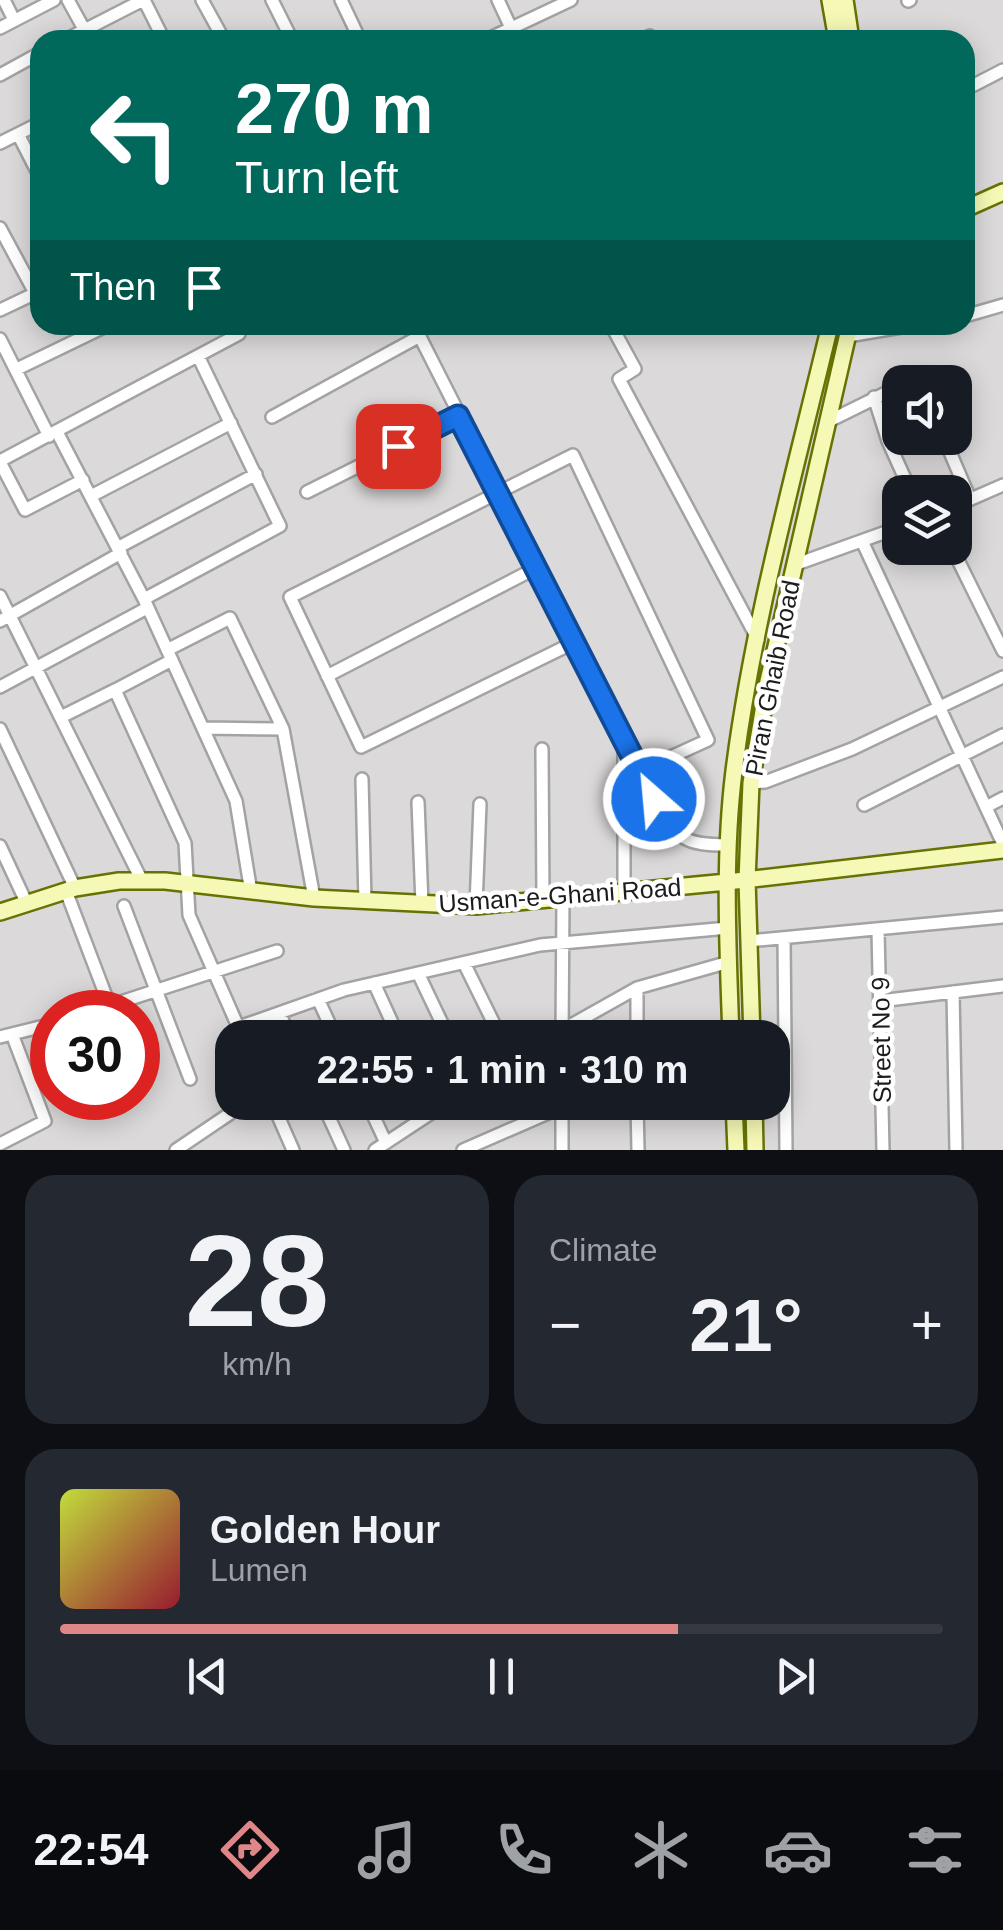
<!DOCTYPE html>
<meta charset="utf-8">
<style>
:root{--surface:#171b24;--page:#242831;--text:#f1f3f6;--muted:#9ea1a6;--line:#363941;--accent:#df8688}
body{margin:0;font-family:Arial,sans-serif;background:var(--page);color:var(--text);height:100vh;display:flex;flex-direction:column;font-size:38px;white-space:nowrap}
*{box-sizing:border-box;margin:0}
p{font-size:32px;color:var(--muted)}
.icon{flex:none;width:55px;height:55px;fill:none;stroke:currentColor;stroke-width:2;stroke-linecap:round;stroke-linejoin:round}
.map{position:relative;height:1150px;overflow:hidden}
.side{display:flex;flex-direction:column;gap:25px;padding:25px;background:#0d0f14;flex:1}
.side>*{flex:none}
.guide{position:absolute;left:30px;top:30px;width:945px;height:305px;border-radius:30px;box-shadow:0 5px 25px #0003;background:#00695c;color:#fff;overflow:hidden}
.fabs{position:absolute;left:882px;top:365px;display:grid;gap:20px}
.fabs a{display:grid;place-items:center;width:90px;height:90px;border-radius:20px;background:var(--surface);box-shadow:0 5px 25px #0003;font-size:50px}
.speed{position:absolute;left:30px;top:990px;display:flex;gap:20px;font-size:50px;font-weight:700;text-align:center}
.speed>*{display:grid;place-content:center;width:130px;height:130px;border-radius:50%;background:var(--surface);box-shadow:0 5px 25px #0003;line-height:1}
.speed .limit{border:15px solid #d22;background:#fff;color:#111}
.pin{position:absolute;display:grid;place-items:center;width:85px;height:85px;color:#fff;margin:-42px;border-radius:20px;box-shadow:0 5px 15px #0006}
.me{position:absolute;width:110px;margin:-55px;rotate:333deg;stroke-linejoin:round;filter:drop-shadow(0 0 8px #0008)}
.turn{display:flex;align-items:center;gap:35px;height:210px;padding:0 40px;font-size:45px}
.turn .icon{width:130px;height:130px;stroke-width:2.5}
.turn b{display:block;font-size:70px;line-height:85px}
.then{display:flex;align-items:center;height:95px;padding:0 40px;background:#0003;gap:20px;font-size:38px}
.big{font-size:75px;font-weight:600;line-height:1.1}
.side .widget{flex:1;display:flex;flex-direction:column;justify-content:center;gap:15px;min-width:0;padding:0 35px;border-radius:30px;background:var(--page)}
.side .dial{align-items:center;gap:0}
.dial b{font-size:130px;line-height:1}
.song{display:flex;align-items:center;gap:30px}
.cover{width:120px;height:120px;border-radius:15px;background:linear-gradient(135deg,hsl(70 70% 55%),hsl(350 70% 35%))}
.played{height:10px;border-radius:5px;background:linear-gradient(90deg,var(--accent) 70%,var(--line) 70%)}
.keys{display:flex;justify-content:space-around;direction:ltr}
.heat{display:flex;justify-content:space-between;align-items:center;font-size:55px;direction:ltr}
.side .tiles{flex:1;display:grid;gap:25px;grid-template-columns:1fr 1fr}
.widget:last-child{grid-column:span 2}
.trip{position:absolute;left:215px;top:1020px;width:575px;height:100px;border-radius:30px;background:var(--surface);box-shadow:0 5px 25px #0003;font-weight:600;line-height:100px;text-align:center}
.tabs{display:flex;height:160px;justify-content:space-around;align-items:center;background:#090b0e;color:var(--muted)}
.tabs .icon{width:70px;height:70px}
.tabs .current{color:var(--accent)}
.tabs b{font-size:45px;color:var(--text)}
.map>svg:first-child{display:block}
.residential{fill:#dbd9d9;fill-rule:evenodd}
.lines{fill:none;stroke-linecap:round;stroke-linejoin:round}
.street-casing{stroke:#a3a3a3;stroke-width:16}
.secondary-casing{stroke:#677204;stroke-width:20}
.street{stroke:#fff;stroke-width:11}
.secondary{stroke:#f6f9b5;stroke-width:15}
.route-casing{stroke:#114b97;stroke-width:25}
.route{stroke:#1a73e8;stroke-width:18}
.labels{text-anchor:middle;stroke-width:9;stroke-linejoin:round;paint-order:stroke}
.street-label{font-size:25px;fill:#1c1c1c;stroke:#fff}
</style>
<div class="map">
<svg width="1003" height="1150" viewBox="0 0 1003 1150">
<rect width="100%" height="100%" fill="#eeeae2"/>
<path class="residential" d="M0,0H1003V1150H0ZM40,40H965V325H40ZM900,382H955V438H900ZM900,492H955V548H900ZM52,1012H138V1098H52ZM232,1038H772V1102H232Z"/>
<g class="lines">
<defs>
<path id="street" d="M4,0L14,20
M68,0L90,40
M144,0L164,40
M202,0L224,40
M272,0L292,40
M341,0L360,40
M498,0L511,28
M908,1L910,0
M0,28L54,0
M65,40L143,0
M486,40L571,0
M642,40L650,36
M0,75L40,53
M974,85L1003,70
M18,134L40,177
M0,143L40,123
M0,228L35,293
M0,310L40,291
M965,316L1003,305
M414,325L654,799C679,838 680,845 728,845
M611,325L635,369L619,379L758,640
M848,336L913,325
M0,339L49,436
M17,369L108,325
M908,382H910
M874,397L888,441L911,492
M272,417L420,336
M831,420L900,386
M57,432L144,599L236,801L251,892
M944,438L970,499
M0,461L239,334L235,325
M0,462L25,510L83,480
M307,492L459,416
M91,496L231,423
M955,506L1003,485
M862,541L1003,844
M119,547L256,474
M952,548L1003,651
M794,565L900,527
M0,596L142,881
M144,599L280,526L199,358
M0,621L121,553
M575,642L361,747L290,597L573,455L708,740L640,771
M167,650L230,618L283,729L314,898
M172,660L115,690L185,843L189,915L243,1038
M327,676L536,568
M0,687L147,608
M61,717L115,690
M203,728L283,729
M0,729L75,888
M624,742V892
M542,749L543,900
M362,779L365,902
M751,783L765,782L852,749L1003,677
M418,802L422,904
M864,805L1003,735
M986,807L1003,798
M0,846L27,904
M66,891L112,1012
M124,906L190,1079
M476,906L480,804
M878,930L883,1150
M784,938L786,1150
M748,941L1003,917
M464,963L501,1038
M418,973L449,1038
M374,983L399,1038
M953,992L956,1150
M318,999L336,1038
M880,1001L1003,986
M90,1012L277,951
M279,1013L291,1038
M239,1027L344,990L540,945L728,928
M0,1037L52,1024
M548,1038L637,988
M562,1038L563,898
M637,1038V988L729,962
M138,1074L141,1081
M272,1102L293,1150
M322,1102L344,1150
M367,1102L386,1143
M637,1102L638,1150
M0,1144L45,1121L12,1034
M176,1150L247,1102
M375,1150L448,1102
M463,1150L562,1107
M562,1150V1102"/>
<path id="secondary" d="M830,0L837,40
M845,0L851,40
M965,209L1003,192
M0,912L75,888L119,881H165L314,898L476,906L727,882L1003,850
M731,1038C728,949 723,860 734,771C753,621 795,472 830,325
M752,1038L747,880L751,783L768,681L850,325
M734,1102L736,1150
M754,1102L755,1150"/>
</defs>
<use href="#street" class="street-casing"/>
<use href="#secondary" class="secondary-casing"/>
<use href="#street" class="street"/>
<use href="#secondary" class="secondary"/>
</g>
<g class="lines">
<defs>
<path id="route" d="M398,446L458,416L654,799"/>
</defs>
<use href="#route" class="route-casing"/>
<use href="#route" class="route"/>
</g>
<g class="labels">
<g class="street-label">
<text transform="translate(772 678) rotate(-79)" y="9">Piran Ghaib Road</text>
<text transform="translate(560 895) rotate(-4)" y="9">Usman-e-Ghani Road</text>
<text transform="translate(881 1040) rotate(-91)" y="9">Street No 9</text>
</g>
</g>
</svg>
<div class="fabs">
<a><svg class="icon" aria-label="sound" viewBox="0 0 24 24"><path d="M4 9h4l5-4v14l-5-4H4zM17 9q2 3 0 6"/></svg></a>
<a><svg class="icon" aria-label="layers" viewBox="0 0 24 24"><path d="M12 4l9 5-9 5-9-5zM3 14l9 5 9-5"/></svg></a>
</div>
<div class="speed"><div class="limit">30</div></div>
<div class="pin" style="left:398px;top:446px;background:#d93025"><svg class="icon" aria-label="arrive" viewBox="0 0 24 24"><path d="M6 21V4h12l-3 4 3 4H6"/></svg></div>
<svg class="me" style="left:654px;top:799px" viewBox="-20 -20 40 40"><circle r="17" fill="#1a73e8" stroke="#fff" stroke-width="3"/><path d="M0-11L8 9 0 5-8 9z" fill="#fff"/></svg>
<div class="trip">22:55 · 1 min · 310 m</div>
<div class="guide">
<div class="turn"><svg class="icon" aria-label="left" viewBox="0 0 24 24"><path d="M17 20v-9H6M10 6l-5 5 5 5"/></svg><div><b>270 m</b>Turn left</div></div>
<div class="then">Then<svg class="icon" aria-label="arrive" viewBox="0 0 24 24"><path d="M6 21V4h12l-3 4 3 4H6"/></svg></div>
</div>
</div>
<section class="side">
<div class="tiles">
<div class="widget dial"><b>28</b><p>km/h</p></div>
<div class="widget"><p>Climate</p>
<div class="heat"><a>−</a><b class="big">21°</b><a>+</a></div>
</div>
<div class="widget">
<div class="song"><i class="cover"></i><div><b>Golden Hour</b><p>Lumen</p></div></div>
<div class="played"></div>
<div class="keys"><svg class="icon" aria-label="previous" viewBox="0 0 24 24"><path d="M18 5L8 12l10 7zM5 5v14"/></svg><svg class="icon" aria-label="pause" viewBox="0 0 24 24"><path d="M8 5v14M16 5v14"/></svg><svg class="icon" aria-label="next" viewBox="0 0 24 24"><path d="M6 5l10 7-10 7zM19 5v14"/></svg></div>
</div>
</div>
</section>
<nav class="tabs">
<b>22:54</b>
<svg class="icon current" aria-label="directions" viewBox="0 0 24 24"><path d="M12 3l9 9-9 9-9-9zM9 14v-3h6M13 9l2 2-2 2"/></svg>
<svg class="icon" aria-label="music" viewBox="0 0 24 24"><path d="M9 18V5l10-2v13"/><circle cx="6" cy="18" r="3"/><circle cx="16" cy="16" r="3"/></svg>
<svg class="icon" aria-label="phone" viewBox="0 0 24 24"><path d="M5 4h4l2 5-3 2q2 4 5 5l2-3 5 2v4C11 20 4 13 5 4z"/></svg>
<svg class="icon" aria-label="climate" viewBox="0 0 24 24"><path d="M12 3v18M4 7l16 10M4 17L20 7"/></svg>
<svg class="icon" aria-label="car" viewBox="0 0 24 24"><path d="M5 17H2v-5l4-1 3-4h7l3 4 3 1v5h-3M9 17h6M6 11h13"/><circle cx="7" cy="17" r="2"/><circle cx="17" cy="17" r="2"/></svg>
<svg class="icon" aria-label="filters" viewBox="0 0 24 24"><path d="M4 7h16M4 17h16"/><circle cx="9" cy="7" r="2"/><circle cx="15" cy="17" r="2"/></svg>
</nav>
